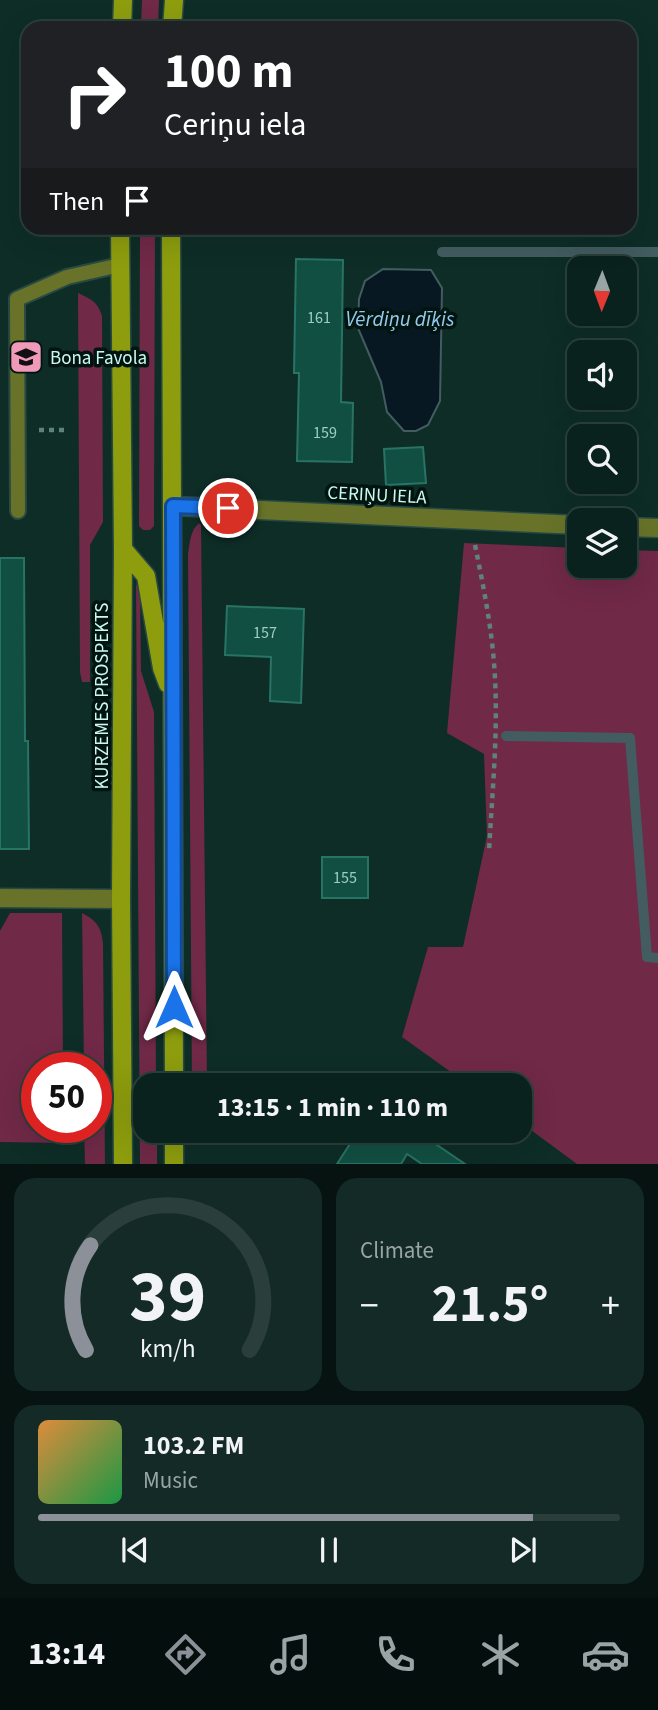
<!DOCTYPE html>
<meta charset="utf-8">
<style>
:root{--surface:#0a221d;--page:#132a26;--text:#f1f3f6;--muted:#99a4a4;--line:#2a3f3b;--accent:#8c9099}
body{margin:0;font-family:"Source Sans 3",sans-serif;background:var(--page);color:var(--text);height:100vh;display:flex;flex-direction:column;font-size:26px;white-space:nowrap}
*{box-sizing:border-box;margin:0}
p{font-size:23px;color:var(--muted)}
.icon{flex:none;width:38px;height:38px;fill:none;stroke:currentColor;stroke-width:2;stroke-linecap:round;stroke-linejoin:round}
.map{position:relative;height:1164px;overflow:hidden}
.details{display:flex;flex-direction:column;gap:14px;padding:14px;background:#061310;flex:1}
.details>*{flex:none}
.banner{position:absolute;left:21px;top:21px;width:616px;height:214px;border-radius:21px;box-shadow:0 7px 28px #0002,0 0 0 2px var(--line);background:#202124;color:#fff;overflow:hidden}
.needle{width:46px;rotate:181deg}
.fabs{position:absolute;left:567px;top:256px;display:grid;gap:14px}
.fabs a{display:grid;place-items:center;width:70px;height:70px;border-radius:14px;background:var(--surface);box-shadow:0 7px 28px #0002,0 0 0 2px var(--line);font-size:35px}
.speed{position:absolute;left:21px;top:1052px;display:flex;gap:14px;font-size:35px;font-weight:700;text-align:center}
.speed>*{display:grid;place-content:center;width:91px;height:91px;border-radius:50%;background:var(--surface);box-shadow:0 7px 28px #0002,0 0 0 2px var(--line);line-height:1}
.speed .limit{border:10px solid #d22;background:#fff;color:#111}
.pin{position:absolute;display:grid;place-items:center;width:60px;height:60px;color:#fff;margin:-30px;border:4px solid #fff;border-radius:50%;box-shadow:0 2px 7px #0007}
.me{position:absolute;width:77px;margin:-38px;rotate:0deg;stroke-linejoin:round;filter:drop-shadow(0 0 5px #0008)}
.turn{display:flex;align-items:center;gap:24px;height:147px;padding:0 28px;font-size:32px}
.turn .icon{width:91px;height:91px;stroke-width:2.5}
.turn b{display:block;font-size:49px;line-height:60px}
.then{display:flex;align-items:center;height:66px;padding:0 28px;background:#0003;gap:14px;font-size:26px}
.big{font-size:52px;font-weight:700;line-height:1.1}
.details .card{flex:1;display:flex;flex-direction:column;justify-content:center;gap:10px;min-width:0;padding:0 24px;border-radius:21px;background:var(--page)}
.details .dial{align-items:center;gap:0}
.dial svg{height:182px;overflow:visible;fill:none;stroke:var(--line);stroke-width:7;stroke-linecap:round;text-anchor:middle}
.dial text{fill:var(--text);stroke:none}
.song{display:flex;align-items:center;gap:21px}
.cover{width:84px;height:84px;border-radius:10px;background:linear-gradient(135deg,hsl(30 70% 55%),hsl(140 70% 35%))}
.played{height:7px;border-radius:4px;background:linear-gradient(90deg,var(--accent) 85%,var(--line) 85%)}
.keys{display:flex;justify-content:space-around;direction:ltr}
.heat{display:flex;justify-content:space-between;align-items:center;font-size:38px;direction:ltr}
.details .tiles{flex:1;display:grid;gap:14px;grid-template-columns:1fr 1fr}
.card:last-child{grid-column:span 2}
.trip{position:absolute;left:133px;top:1073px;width:399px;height:70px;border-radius:21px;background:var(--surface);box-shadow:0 7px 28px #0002,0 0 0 2px var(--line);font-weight:700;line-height:70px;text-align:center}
.tab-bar{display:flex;height:112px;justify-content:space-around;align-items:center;background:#040e0c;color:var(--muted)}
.tab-bar .icon{width:49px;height:49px}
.tab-bar .selected{color:var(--accent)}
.tab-bar b{font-size:32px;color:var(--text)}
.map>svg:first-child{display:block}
.green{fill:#702947}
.water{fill:#071823;stroke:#425c60;stroke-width:2}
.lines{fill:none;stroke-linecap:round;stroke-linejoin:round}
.stream{stroke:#425c60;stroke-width:10}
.building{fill:#124f43;stroke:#287464;stroke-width:2}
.lane-casing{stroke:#294a43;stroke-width:18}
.street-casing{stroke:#294a43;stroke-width:21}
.secondary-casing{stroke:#294a43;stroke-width:21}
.path{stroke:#5e837a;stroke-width:4.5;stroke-dasharray:5 5;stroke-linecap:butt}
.lane{stroke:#687329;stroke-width:14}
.street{stroke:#687329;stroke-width:18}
.secondary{stroke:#8d9d0e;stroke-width:18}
.route-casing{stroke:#114b97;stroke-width:18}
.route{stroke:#1a73e8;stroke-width:12}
.labels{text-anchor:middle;stroke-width:7;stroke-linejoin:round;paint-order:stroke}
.number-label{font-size:16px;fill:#9ecec2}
.poi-label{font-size:19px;fill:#ccf9ed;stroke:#011410;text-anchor:start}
.street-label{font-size:19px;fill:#ccf9ed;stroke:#011410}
.water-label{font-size:21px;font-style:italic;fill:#93caed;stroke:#011410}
</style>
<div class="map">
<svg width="658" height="1164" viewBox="0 0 658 1164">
<rect width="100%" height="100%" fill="#0e2d27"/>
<path class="green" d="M142,0H159L158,28H141Z
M140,228H155L154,513V526L150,530H143L139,526Z
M78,293C91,299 98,302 102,316L103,522L90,545V682H82L80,672Z
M199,523L201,525L207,1085H192L188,554C190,542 190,531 199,523Z
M464,543L579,548V565H625V550L658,551V1164H577L520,1122V1085H469L402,1037L428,947H463L487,836L484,754L447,733Z
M136,584L140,591L141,671L154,712L156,1085H145V1130L157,1131V1164H140Z
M10,913H62L63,1067L37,1068V1127H64V1143L0,1142V931Z
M82,913C97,921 101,927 103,943L105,1164H85L84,1127H96V1068L84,1067Z"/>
<path class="water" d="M383,269L431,270L442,288L440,401L428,425L416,431H404L387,412L381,382L358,328L359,299L365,281Z"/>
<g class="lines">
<path class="stream" d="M442,252H658
M506,736L630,738L647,957L658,958"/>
</g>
<path class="building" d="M296,259L343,260L341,402L353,403L352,462L297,461L299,373H294Z
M423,447L426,483L386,485L384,449Z
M0,558H24L25,741H28L29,849H0Z
M227,606L304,609L301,703L270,701L271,657L225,655Z
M322,857H368V898H322Z
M359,1130H415L465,1164H422L407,1154L401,1164H337Z"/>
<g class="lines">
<defs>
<path id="lane" d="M18,511L17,299L67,277L120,265"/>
<path id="street" d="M173,506L579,525
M625,527L658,528
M0,898L121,899"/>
<path id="secondary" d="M122,28L123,0
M172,28L174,0
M120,228L123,549L121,899L123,1164
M171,228L174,1085
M123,549L146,576L162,668L168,684
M174,1130V1164"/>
</defs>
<use href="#lane" class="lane-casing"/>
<use href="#street" class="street-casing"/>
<use href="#secondary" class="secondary-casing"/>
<path class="path" d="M39,430H69
M475,545C484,589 493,634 495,679C498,736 492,794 489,852"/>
<use href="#lane" class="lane"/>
<use href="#street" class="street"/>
<use href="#secondary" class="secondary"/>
</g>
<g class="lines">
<defs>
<path id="route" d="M174,1007L173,506L228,508"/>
</defs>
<use href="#route" class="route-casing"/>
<use href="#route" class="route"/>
</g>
<defs>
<symbol id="school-square" viewBox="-11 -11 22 22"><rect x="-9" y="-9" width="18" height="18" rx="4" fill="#ef9ab8" stroke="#011410"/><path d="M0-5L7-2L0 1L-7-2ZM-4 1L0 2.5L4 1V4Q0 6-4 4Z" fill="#111"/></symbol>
</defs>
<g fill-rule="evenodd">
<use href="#school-square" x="7" y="338" width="38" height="38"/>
</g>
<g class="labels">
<g class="number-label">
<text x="319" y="323">161</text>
<text x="325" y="438">159</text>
<text x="265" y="638">157</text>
<text x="345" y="883">155</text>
</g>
<g class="poi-label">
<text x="50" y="364">Bona Favola</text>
</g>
<g class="street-label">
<text transform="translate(377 494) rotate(3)" y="7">CERIŅU IELA</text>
<text transform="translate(101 696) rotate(-90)" y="7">KURZEMES PROSPEKTS</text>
</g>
<g class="water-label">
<text x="400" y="326">Vērdiņu dīķis</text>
</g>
</g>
</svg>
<div class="fabs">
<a><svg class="needle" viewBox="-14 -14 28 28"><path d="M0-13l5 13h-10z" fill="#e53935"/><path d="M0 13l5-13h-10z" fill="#99a4a4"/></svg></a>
<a><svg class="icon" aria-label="sound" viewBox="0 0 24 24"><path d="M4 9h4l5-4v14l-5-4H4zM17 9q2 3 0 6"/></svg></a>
<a><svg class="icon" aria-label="search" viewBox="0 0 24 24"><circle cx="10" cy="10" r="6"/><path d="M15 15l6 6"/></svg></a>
<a><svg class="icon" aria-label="layers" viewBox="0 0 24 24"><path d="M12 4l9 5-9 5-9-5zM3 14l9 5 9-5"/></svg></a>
</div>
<div class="speed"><div class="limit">50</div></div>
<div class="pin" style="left:228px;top:508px;background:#d93025"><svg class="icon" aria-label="arrive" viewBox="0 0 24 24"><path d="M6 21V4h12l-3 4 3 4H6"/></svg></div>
<svg class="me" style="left:174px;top:1007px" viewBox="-20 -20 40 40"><path d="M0-17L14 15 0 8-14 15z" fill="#1a73e8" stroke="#fff" stroke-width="4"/></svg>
<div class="trip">13:15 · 1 min · 110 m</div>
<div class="banner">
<div class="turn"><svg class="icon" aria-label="right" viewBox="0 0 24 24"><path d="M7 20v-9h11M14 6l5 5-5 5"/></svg><div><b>100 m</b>Ceriņu iela</div></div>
<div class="then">Then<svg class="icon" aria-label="arrive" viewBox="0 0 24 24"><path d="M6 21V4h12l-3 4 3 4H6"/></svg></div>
</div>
</div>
<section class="details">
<div class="tiles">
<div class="card dial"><svg viewBox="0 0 100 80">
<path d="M14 69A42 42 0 1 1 86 69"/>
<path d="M14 69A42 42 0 0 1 16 23" stroke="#8c9099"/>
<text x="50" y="56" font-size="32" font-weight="700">39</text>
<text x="50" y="72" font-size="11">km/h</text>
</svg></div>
<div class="card"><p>Climate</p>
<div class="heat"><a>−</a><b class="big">21.5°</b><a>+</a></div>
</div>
<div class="card">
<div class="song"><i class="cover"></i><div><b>103.2 FM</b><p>Music</p></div></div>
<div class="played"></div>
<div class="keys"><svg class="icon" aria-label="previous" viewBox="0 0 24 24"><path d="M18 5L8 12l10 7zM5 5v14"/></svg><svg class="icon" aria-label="pause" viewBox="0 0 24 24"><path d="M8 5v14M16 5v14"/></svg><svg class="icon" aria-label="next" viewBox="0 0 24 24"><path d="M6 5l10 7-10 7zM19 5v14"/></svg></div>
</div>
</div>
</section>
<nav class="tab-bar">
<b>13:14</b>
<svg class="icon selected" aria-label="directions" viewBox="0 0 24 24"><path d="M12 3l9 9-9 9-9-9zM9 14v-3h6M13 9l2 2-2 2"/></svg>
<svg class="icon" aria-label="music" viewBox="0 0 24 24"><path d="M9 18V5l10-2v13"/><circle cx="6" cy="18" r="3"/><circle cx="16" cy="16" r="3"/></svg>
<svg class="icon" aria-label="phone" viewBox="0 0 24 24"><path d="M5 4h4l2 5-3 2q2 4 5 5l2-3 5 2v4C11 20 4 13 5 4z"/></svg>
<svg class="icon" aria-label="climate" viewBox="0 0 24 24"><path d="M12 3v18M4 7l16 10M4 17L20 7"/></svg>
<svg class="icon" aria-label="car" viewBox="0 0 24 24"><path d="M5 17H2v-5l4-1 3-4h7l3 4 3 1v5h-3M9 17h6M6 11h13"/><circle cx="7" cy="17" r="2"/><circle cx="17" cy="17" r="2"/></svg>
</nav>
